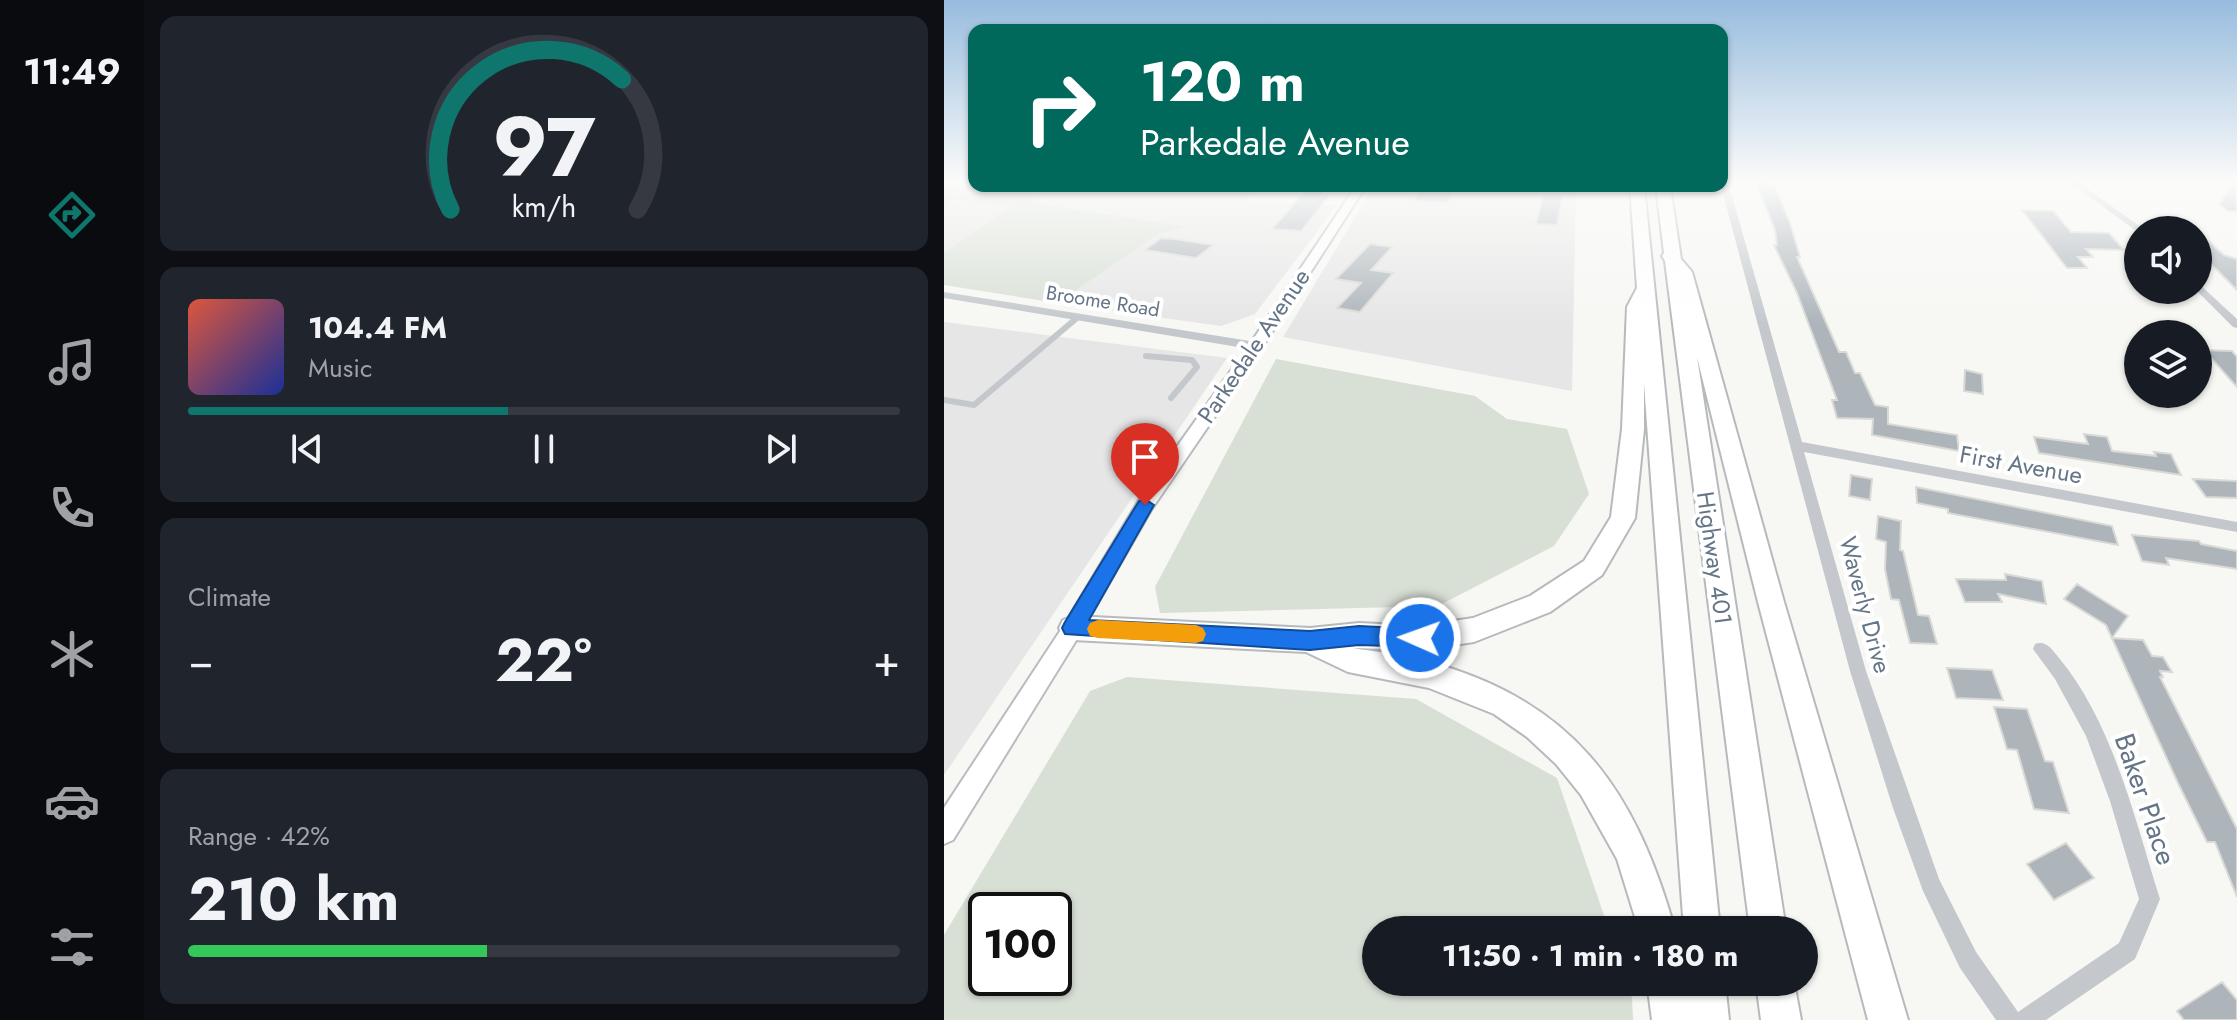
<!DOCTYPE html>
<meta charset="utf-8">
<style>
:root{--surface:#171b24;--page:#20242c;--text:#f1f3f6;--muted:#9ea1a6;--line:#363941;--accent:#0f766e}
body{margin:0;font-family:Jost,sans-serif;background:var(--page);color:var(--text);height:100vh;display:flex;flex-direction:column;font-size:30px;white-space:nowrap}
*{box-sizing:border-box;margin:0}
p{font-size:26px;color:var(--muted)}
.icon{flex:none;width:44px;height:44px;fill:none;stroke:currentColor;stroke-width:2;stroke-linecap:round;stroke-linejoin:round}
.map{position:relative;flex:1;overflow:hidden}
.drawer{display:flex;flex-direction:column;gap:16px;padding:16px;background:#0d0f14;width:800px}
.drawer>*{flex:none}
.hud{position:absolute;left:24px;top:24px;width:760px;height:168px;border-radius:16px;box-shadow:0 2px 6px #0004;background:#00695c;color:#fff;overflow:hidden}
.fabs{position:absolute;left:1180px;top:216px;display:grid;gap:16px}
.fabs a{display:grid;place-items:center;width:88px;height:88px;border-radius:50%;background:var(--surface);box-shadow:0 2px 6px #0004;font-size:40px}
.speed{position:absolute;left:24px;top:892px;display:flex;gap:16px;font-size:40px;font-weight:700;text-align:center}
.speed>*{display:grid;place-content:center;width:104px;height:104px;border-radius:50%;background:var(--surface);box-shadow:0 2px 6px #0004;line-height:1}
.speed .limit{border:4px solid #111;border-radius:12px;background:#fff;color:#111}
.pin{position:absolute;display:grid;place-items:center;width:68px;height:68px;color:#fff;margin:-82px -34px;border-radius:50% 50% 50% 0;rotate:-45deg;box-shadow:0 0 8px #0007}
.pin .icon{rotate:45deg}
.me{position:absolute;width:88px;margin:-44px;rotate:272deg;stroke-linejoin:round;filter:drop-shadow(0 0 6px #0008)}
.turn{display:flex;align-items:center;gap:28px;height:168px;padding:0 40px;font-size:36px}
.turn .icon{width:104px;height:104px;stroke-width:2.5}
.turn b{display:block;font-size:56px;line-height:68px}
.big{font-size:60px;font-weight:700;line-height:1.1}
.drawer .tile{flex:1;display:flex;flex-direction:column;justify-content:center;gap:12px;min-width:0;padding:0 28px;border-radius:16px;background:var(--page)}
.drawer .dial{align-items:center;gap:0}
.dial svg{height:208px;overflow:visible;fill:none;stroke:var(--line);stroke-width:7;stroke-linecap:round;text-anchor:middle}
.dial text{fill:var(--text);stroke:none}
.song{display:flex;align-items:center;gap:24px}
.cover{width:96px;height:96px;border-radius:12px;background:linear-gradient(135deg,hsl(10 70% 55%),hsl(230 70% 35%))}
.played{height:8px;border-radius:4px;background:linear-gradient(90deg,var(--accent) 45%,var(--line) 45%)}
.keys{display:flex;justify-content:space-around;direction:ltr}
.heat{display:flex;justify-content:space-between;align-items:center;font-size:44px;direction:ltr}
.charge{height:12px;border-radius:6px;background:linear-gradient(90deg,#34c759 42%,var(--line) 0)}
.trip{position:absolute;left:418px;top:916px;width:456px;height:80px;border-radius:40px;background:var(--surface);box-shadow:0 2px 6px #0004;font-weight:700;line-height:80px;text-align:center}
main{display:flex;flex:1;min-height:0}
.tab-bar{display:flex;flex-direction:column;width:144px;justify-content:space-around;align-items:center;background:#090b0e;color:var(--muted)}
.tab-bar .icon{width:56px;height:56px}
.tab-bar .current{color:var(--accent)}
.tab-bar b{font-size:36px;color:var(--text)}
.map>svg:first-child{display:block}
.built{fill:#e5e6e5}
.green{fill:#d8dfd5;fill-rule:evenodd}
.building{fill:#adb5bb;stroke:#d9d9d6;stroke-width:2}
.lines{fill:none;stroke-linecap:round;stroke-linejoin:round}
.secondary-casing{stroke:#b8bdc2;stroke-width:4}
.motorway-casing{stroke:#b6babd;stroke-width:4}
.service{stroke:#c4c8cc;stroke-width:6}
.minor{fill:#c4c8cc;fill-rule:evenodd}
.tertiary{fill:#c4c8cc;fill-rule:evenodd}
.secondary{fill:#fff;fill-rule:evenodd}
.motorway{fill:#fff;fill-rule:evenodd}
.route{fill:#1a73e8;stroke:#114b97;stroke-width:2}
.slow{fill:#f59e0b}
.labels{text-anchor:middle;stroke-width:8;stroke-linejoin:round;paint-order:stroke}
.far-street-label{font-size:20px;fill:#647587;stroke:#fff}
.street-label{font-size:24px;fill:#647587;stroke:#fff}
.near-street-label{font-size:28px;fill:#647587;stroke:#fff}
</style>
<main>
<nav class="tab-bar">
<b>11:49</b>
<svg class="icon current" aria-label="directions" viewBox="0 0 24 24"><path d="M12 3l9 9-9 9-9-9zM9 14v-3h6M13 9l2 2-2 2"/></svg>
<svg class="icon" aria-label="music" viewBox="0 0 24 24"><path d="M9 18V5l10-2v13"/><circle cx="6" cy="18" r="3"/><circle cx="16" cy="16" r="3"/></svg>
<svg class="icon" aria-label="phone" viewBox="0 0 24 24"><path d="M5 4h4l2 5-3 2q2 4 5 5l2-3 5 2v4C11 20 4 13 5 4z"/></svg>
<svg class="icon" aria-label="climate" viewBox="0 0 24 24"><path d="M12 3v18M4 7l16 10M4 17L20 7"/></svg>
<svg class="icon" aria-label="car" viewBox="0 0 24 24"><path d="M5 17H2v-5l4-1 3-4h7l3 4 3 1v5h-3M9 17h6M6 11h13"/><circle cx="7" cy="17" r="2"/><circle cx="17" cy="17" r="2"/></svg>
<svg class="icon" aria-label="filters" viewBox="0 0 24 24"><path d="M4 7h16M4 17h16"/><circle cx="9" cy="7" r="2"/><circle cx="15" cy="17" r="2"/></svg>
</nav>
<section class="drawer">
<div class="tile dial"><svg viewBox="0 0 100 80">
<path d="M14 69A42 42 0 1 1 86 69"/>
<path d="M14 69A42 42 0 0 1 80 19" stroke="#0f766e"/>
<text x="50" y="56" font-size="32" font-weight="700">97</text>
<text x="50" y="72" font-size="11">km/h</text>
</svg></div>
<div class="tile">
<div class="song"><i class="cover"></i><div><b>104.4 FM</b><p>Music</p></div></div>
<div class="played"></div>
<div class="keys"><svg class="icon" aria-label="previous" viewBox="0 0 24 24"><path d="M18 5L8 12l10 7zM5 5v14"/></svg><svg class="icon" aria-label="pause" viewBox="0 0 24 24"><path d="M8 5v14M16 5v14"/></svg><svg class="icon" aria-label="next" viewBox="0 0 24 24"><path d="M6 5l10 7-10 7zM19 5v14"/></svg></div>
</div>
<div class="tile"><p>Climate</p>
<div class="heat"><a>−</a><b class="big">22°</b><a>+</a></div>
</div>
<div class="tile"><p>Range · 42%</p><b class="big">210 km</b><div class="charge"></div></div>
</section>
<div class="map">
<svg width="1293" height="1020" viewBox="0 0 1293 1020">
<rect width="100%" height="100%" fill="#f7f7f4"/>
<path class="built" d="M96,186H314L301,201L393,205L311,314L277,326L113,303L215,234L240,227L90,203L87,193Z
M430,186H632L628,391L339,337Z
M10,199L68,207L0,253V205Z
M0,322L283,358L0,775Z"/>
<path class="green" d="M0,182H30V186H96L87,193L90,203L242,227L215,234L113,303L0,285V253L67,207L10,199L0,205Z
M332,359L531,396L563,419L623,429L645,494L610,546L494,606L216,613L211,587Z
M183,677L472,699L613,778L665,930H432V982H682L688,998L689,1020H0V935L146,691ZM110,910V978H42V910Z"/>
<path class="building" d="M812,182H829L846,223L856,257H853L895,352H902L911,373H916L931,405L944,407V424L1013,435L1015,451L928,435L929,419L893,418L888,400H893L853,293L830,245H833L831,230Z
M1291,182L1293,211H1284L1275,204Z
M479,186H512L504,203L470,201Z
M361,191L379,192L376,196H385L357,231L328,229Z
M599,195H619L613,225L592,224Z
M1078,210L1109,211L1127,232L1165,233L1180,250L1142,249L1149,257H1134L1143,268H1123Z
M1254,232L1280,255L1293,259V290L1254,251Z
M217,238L231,239L269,245L252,258L201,250Z
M426,244L448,247L427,270L449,273L416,312L393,308L417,283L392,279Z
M1260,350L1288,351L1293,357V387Z
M1021,370L1038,374L1039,394L1020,391Z
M1140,434L1163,437L1168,451L1212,456L1210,452L1227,454L1237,475L1095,453L1090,437L1144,444Z
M907,475L928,479L926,500L905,496Z
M1249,479L1293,481V498L1262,497Z
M972,487L1168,526L1174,545L1004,513V509L973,503Z
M934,516L957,521L956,550L959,551L974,615L985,616L993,644L966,643L955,600L947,599L941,569L942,542L932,539Z
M1188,535L1255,541L1257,544L1293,551V569L1222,558L1225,565L1198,561Z
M1061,574L1098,581L1102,604L1054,594L1058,602H1021L1012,579L1062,580Z
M1133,584L1184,616L1168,638L1199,640L1208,656L1219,657L1228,672L1216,671L1219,677H1216L1293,829V897L1271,842H1263L1234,783L1162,625L1120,599Z
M1003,668L1048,670L1059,700L1012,698Z
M1050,707L1083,709L1101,761L1109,762L1125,813L1090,809L1073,750L1063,749Z
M1122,843L1150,878L1110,900L1083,864Z
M1278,982L1293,1000V1020H1240L1233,1011Z"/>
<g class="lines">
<defs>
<path id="secondary" d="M412,186H422L319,346L207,510L136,634L9,840L0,844V808L122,622L195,500L306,344Z"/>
<path id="motorway" d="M686,186H700L776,930H740L700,383V429L691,518L658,575L606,612L530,642L476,650L409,648C431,652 453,653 475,659C627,698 690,785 731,930H695L673,859L637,795L612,764L583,737L550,714L485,688L404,672L362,652L129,640L119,636L115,628L119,620L129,616L366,628L415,623L476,626L529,618L586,596L640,561L667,517L678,429L683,307L693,288Z
M712,186H726L737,259L748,272L840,602L964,1020H924L814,602L753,357L842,930H806L721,261L718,256L720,253Z
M703,982H741L744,996L743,982H781L785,1020H708Z
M812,982H850L857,1020H817Z"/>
</defs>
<use href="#secondary" class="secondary-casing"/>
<use href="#motorway" class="motorway-casing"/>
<path class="service" d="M202,356L248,360L253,367L227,398
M0,400L30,405L134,317"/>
<path class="minor" d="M778,182H784L858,442L1293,522V532L860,452L922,671L995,879L1032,952L1074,1012L1175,943L1195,899L1166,801L1142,736L1111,679L1089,649L1091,644C1103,640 1108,650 1115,658C1169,723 1191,820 1216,899L1191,959L1102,1020H1052L1016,968L979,891L949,808L906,671L777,186Z
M1125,182H1134L1201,230H1194V232Z
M1254,283L1293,319V328L1289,327L1252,290Z"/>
<path class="tertiary" d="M0,292L312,342L318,346L312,350L0,298Z"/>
<use href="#secondary" class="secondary"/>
<use href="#motorway" class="motorway"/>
</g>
<linearGradient id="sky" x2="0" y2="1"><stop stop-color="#97bcde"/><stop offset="0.56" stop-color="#fbfbfa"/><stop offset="1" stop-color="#fbfbfa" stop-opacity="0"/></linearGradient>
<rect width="1293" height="324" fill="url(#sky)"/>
<path class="route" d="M201,499L210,505L145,620L366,631L415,626L476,629L484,631L487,638L484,644L476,647L415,645L366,650L121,634L118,628L121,622L195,501Z"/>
<path class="slow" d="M154,620L252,625L259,628L262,634L259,641L252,643L154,638L146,636L143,629L146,623Z"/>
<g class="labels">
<g class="far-street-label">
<text transform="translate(159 301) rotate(9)" y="7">Broome Road</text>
</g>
<g class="street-label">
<text transform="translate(310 346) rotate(-56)" y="8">Parkedale Avenue</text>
<text transform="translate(1077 465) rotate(10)" y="8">First Avenue</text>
<text transform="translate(770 558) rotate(82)" y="8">Highway 401</text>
<text transform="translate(921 605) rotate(75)" y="8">Waverly Drive</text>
</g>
<g class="near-street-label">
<text transform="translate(1202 799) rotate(71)" y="10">Baker Place</text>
</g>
</g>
</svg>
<div class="fabs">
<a><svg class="icon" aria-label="sound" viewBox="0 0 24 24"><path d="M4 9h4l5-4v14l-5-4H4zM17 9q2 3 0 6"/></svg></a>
<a><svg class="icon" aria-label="layers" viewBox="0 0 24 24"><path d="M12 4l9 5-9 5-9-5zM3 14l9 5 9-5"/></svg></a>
</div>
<div class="speed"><div class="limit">100</div></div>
<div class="pin" style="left:201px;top:505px;background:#d93025"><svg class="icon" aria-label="arrive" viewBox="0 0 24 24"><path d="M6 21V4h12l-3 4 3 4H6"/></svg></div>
<svg class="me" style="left:476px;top:638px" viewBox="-20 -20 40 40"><circle r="17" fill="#1a73e8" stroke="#fff" stroke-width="3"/><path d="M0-11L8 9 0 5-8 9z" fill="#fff"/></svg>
<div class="trip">11:50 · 1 min · 180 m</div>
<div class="hud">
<div class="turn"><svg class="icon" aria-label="right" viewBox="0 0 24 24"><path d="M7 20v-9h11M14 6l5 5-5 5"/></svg><div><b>120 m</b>Parkedale Avenue</div></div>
</div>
</div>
</main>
